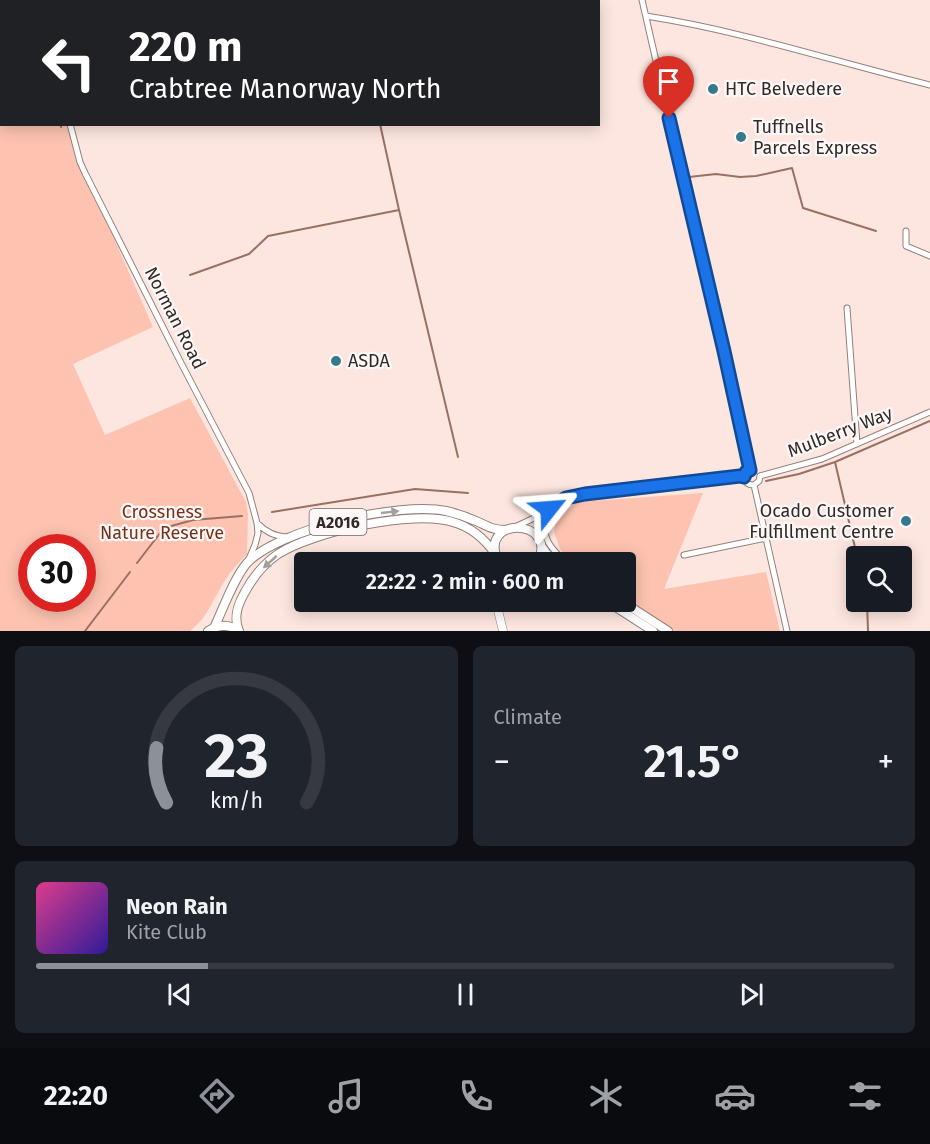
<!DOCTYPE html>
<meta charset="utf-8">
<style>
:root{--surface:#171b24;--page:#20242c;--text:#f1f3f6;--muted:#9ea1a6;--line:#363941;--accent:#8c9099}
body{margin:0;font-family:"Fira Sans",sans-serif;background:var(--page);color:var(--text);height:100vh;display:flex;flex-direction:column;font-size:22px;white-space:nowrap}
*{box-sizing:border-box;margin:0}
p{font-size:20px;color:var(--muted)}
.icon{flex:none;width:33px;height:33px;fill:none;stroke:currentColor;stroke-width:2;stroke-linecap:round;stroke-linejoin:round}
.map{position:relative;height:631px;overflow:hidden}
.details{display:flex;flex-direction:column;gap:15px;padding:15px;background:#0d0f14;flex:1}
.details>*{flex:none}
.banner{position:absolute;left:0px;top:0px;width:600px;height:126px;box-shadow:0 3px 15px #0003;background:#202124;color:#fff;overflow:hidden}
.buttons{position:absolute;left:846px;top:546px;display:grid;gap:12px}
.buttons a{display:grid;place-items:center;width:66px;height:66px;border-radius:6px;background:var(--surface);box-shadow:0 3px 15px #0003;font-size:30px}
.speed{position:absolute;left:18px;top:534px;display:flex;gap:12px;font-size:30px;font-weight:700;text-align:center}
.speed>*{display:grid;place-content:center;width:78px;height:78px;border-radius:50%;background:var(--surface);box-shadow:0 3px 15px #0003;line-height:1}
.speed .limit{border:9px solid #d22;background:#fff;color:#111}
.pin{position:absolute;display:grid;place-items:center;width:51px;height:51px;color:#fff;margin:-62px -26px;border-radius:50% 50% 50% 0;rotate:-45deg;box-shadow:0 0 6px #0007}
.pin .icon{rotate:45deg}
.me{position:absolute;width:66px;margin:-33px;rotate:62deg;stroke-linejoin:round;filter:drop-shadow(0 0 4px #0008)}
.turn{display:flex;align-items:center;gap:21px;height:126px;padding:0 30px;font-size:27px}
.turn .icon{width:78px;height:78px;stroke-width:2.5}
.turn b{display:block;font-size:42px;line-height:51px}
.big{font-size:45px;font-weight:600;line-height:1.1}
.details .widget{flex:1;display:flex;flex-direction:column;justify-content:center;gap:9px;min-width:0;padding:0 21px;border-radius:9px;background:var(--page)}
.details .dial{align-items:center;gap:0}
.dial svg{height:156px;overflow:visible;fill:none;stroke:var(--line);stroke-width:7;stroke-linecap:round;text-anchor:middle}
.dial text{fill:var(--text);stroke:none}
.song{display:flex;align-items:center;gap:18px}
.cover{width:72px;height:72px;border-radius:9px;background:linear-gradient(135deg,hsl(330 70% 55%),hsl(250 70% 35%))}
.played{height:6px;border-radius:3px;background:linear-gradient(90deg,var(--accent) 20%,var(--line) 20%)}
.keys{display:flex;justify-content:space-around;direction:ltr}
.heat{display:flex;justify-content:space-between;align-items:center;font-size:33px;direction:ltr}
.details .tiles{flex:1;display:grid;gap:15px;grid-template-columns:1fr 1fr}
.widget:last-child{grid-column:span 2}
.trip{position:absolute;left:294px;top:552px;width:342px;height:60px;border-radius:6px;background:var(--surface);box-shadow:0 3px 15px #0003;font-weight:600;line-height:60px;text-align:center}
.tab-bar{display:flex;height:96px;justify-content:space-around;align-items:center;background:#090b0e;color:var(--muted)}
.tab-bar .icon{width:42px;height:42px}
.tab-bar .on{color:var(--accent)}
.tab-bar b{font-size:27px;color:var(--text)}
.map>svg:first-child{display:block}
.green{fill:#fdc3b0;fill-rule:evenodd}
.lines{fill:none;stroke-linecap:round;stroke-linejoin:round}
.stream{stroke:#997062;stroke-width:2}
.minor-casing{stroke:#948079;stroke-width:7}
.secondary-casing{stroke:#948079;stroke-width:9}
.primary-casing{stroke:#948079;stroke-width:10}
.minor{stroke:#fff;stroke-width:5}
.secondary{stroke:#fff;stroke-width:8}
.primary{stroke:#fff;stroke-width:8}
.oneway{fill:#a39f9e}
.route-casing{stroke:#114b97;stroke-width:15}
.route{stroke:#1a73e8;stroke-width:10}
.poi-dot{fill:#37798b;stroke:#fdf8f7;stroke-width:2}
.labels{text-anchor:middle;stroke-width:4.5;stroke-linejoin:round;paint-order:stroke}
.shield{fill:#fdf8f7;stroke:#6f6865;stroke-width:1.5}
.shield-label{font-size:16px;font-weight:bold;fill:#322a27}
.poi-label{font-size:18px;fill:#322a27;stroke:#fdf8f7;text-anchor:start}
.street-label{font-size:18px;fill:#322a27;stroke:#fdf8f7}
.park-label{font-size:18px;fill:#76311a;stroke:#fdf8f7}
</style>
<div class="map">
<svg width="930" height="631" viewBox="0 0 930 631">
<rect width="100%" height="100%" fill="#fde6df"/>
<path class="green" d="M1,3L2,124L70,125L85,173L153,327L73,364L105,435L190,398L246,502L248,514L247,554C241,561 233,568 228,576C215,594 209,617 190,631H0V4ZM32,548H82V598H32Z
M703,493L664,589L766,572L780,631H674L626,599V562H573L560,549L554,532L557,518L577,502Z"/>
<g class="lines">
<path class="stream" d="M20,0V2
M353,0V2
M93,2L97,0
M0,121L2,120
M61,124V127
M380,124L399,210L458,457
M689,177L716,174L740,177L756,176L792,168L803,208L876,231
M190,275L249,254L268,236L399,210
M835,462L857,556
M766,481L799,474L835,462L930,421
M272,512L415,489L468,493
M137,563L164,528L193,520L242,516
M867,602L868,631
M85,631L130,572"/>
<defs>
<path id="minor" d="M38,0V2
M642,0L750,470
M646,16C743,31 835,62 930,85
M70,124L80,162L85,173L180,361L249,493L257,523L258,533L255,545L248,561
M906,231V246L930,256
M847,308L857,444
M760,476L822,459L930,412
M744,477C745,483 748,485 754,485L759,481L760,476
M754,485L787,631
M545,517C542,539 550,547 565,562
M257,523C266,532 274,536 287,537
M515,527L534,518L565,498L577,495L740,476L744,477
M539,537C538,529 538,524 544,518
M684,555L766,538
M414,604V602"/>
<path id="secondary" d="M496,602L503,631"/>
<path id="primary" d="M542,547L547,554L558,562
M499,562C475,516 559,517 538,562
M608,602L653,631
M623,602L668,631
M214,628C223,609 234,578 247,563C279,529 401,501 446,511C455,513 467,517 476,521C488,526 492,530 506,530
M208,631C219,624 229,624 239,631
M239,631C233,617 238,604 245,592C253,577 265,563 278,554C312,532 414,509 453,522C471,527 485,539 496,555"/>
</defs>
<use href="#minor" class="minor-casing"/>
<use href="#secondary" class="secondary-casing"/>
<use href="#primary" class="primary-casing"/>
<use href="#minor" class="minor"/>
<use href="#secondary" class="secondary"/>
<use href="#primary" class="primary"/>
</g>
<defs><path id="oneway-solid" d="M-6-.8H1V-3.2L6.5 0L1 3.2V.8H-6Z" transform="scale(1.5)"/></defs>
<g class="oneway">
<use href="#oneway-solid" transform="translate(390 512) rotate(-6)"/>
<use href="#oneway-solid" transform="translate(270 562) rotate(138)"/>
</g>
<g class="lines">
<defs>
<path id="route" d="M549,509L566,498L585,494L740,476L744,477L746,472L750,470L724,351L669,118"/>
</defs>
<use href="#route" class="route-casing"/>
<use href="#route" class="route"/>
</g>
<g class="poi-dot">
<circle cx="713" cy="89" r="6"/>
<circle cx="741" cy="137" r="6"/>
<circle cx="336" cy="361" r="6"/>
<circle cx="906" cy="521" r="6"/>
</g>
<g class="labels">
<rect class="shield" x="309.5" y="509" width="57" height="26" rx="4.5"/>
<g class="shield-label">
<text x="338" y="528">A2016</text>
</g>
<g class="poi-label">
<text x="725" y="95">HTC Belvedere</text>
<text x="753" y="133">Tuffnells<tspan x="753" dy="21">Parcels Express</tspan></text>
<text x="348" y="367">ASDA</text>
<text x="894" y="517" text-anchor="end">Ocado Customer<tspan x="894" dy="21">Fulfillment Centre</tspan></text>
</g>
<g class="street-label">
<text transform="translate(175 318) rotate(63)" y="6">Norman Road</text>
<text transform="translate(840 432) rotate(-21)" y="6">Mulberry Way</text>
</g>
<g class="park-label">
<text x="162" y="518">Crossness<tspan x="162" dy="21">Nature Reserve</tspan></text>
</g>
</g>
</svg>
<div class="buttons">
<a><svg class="icon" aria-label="search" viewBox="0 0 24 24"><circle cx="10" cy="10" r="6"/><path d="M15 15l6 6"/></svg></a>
</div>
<div class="speed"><div class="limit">30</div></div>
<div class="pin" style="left:669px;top:118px;background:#d93025"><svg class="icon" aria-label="arrive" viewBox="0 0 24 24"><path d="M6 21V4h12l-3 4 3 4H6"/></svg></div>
<svg class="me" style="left:549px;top:509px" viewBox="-20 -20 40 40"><path d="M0-17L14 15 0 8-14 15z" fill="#1a73e8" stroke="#fff" stroke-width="4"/></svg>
<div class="trip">22:22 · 2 min · 600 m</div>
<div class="banner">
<div class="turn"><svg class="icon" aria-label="left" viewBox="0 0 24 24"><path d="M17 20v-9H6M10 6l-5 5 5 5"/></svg><div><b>220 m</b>Crabtree Manorway North</div></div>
</div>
</div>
<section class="details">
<div class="tiles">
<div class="widget dial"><svg viewBox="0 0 100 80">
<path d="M14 69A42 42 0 1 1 86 69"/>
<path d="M14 69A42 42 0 0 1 9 41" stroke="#8c9099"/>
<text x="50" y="56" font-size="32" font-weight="700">23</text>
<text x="50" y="72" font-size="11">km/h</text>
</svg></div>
<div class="widget"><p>Climate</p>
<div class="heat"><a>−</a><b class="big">21.5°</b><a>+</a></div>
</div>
<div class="widget">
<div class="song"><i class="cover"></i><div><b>Neon Rain</b><p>Kite Club</p></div></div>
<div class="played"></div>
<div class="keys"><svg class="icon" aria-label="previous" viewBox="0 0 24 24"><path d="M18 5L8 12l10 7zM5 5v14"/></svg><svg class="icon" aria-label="pause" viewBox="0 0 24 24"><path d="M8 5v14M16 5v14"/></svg><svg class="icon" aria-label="next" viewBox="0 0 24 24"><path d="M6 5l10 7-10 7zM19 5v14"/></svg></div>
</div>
</div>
</section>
<nav class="tab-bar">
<b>22:20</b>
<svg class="icon on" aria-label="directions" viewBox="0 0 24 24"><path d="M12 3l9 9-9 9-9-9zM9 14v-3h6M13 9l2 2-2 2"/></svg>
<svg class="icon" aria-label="music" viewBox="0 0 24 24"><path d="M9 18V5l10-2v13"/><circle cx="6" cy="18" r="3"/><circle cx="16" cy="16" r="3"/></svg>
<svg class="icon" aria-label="phone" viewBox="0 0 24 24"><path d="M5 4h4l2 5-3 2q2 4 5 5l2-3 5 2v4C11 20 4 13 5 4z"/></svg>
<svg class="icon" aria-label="climate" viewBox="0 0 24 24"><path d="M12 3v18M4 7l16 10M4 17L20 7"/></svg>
<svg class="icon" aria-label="car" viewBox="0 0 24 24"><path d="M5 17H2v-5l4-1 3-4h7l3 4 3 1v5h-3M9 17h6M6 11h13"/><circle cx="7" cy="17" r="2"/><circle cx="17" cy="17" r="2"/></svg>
<svg class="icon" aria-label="filters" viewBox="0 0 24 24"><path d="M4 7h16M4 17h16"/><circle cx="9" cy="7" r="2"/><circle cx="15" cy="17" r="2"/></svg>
</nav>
